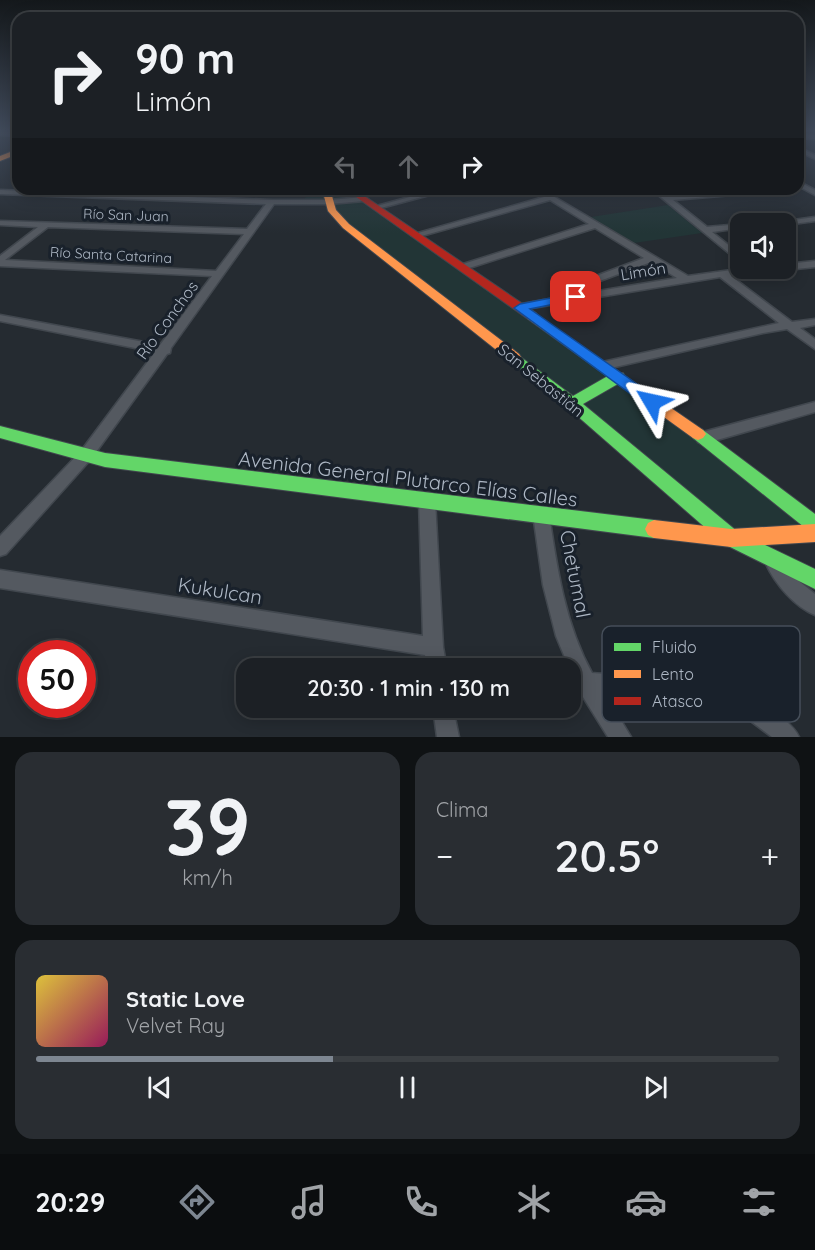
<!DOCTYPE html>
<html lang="es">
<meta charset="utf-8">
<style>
:root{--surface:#1c2025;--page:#292d32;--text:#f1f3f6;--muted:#a0a3a7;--line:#3a3e42;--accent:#7d8691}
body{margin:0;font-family:Quicksand,sans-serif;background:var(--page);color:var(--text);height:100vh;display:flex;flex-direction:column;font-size:22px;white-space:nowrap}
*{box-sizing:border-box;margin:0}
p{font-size:20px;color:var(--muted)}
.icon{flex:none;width:33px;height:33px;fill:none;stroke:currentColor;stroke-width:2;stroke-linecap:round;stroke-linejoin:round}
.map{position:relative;height:737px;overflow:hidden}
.drawer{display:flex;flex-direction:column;gap:15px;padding:15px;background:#0f1214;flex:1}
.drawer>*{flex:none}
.guide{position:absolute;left:12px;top:12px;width:792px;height:183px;border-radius:18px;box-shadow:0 3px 15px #0003,0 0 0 2px var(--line);background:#1c2025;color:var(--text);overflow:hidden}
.tools{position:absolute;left:730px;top:213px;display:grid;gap:12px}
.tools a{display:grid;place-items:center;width:66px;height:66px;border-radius:12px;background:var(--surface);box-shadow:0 3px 15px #0003,0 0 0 2px var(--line);font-size:30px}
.speed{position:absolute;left:18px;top:640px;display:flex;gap:12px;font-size:30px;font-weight:700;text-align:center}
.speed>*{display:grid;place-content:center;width:78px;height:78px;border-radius:50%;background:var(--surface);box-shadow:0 3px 15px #0003,0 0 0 2px var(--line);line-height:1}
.speed .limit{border:9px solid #d22;background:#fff;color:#111}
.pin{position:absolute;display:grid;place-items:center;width:51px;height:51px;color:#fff;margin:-26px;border-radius:12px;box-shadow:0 3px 9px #0006}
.me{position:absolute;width:66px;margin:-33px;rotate:306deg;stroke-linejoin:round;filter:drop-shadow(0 0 4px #0008)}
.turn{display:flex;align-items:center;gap:21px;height:126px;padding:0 24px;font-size:27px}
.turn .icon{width:78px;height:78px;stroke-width:2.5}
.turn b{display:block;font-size:42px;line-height:51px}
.lanes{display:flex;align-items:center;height:57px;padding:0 24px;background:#0003;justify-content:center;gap:30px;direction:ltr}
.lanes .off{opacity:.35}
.big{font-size:45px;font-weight:600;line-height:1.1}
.drawer .tile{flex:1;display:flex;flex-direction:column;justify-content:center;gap:9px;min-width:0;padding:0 21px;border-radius:18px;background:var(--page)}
.drawer .dial{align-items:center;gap:0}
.dial b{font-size:78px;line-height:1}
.song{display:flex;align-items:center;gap:18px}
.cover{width:72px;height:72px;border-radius:9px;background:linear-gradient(135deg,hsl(50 70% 55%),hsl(330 70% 35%))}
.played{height:6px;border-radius:3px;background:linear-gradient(90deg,var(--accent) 40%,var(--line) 40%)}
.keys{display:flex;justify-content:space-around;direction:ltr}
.heat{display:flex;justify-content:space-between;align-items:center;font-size:33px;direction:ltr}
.drawer .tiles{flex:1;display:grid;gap:15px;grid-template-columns:1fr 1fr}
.tile:last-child{grid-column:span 2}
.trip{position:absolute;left:236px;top:658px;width:345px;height:60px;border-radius:18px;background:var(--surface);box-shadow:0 3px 15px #0003,0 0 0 2px var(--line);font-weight:600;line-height:60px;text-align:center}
.menu{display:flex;height:96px;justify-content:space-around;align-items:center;background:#0b0d0f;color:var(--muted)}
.menu .icon{width:42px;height:42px}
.menu .selected{color:var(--accent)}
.menu b{font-size:27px;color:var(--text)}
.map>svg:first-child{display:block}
.green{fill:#223536}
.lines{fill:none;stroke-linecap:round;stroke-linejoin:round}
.street-casing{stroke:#41474e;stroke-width:3}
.fast-casing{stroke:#41474e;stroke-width:2}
.slow-casing{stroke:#41474e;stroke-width:2}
.jam-casing{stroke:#41474e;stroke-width:2}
.street{fill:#545960;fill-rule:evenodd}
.fast{fill:#63d668;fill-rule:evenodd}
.slow{fill:#ff974d;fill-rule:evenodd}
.jam{fill:#b3261e;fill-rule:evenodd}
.route{fill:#1a73e8;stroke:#114b97;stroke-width:1.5}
.labels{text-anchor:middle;stroke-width:6;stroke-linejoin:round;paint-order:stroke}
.far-street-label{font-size:14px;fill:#adb7c4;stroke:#19212b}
.street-label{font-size:16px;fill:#adb7c4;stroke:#19212b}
.near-street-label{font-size:20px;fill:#adb7c4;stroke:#19212b}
.key{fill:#19212b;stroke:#454e59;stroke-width:1.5}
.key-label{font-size:16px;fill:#adb7c4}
</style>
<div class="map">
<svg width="815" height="737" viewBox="0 0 815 737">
<rect width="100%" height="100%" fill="#252b31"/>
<path class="green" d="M310,189H349L815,525L731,538L346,226L329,202H303Z
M668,205L702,233L634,243L591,217Z"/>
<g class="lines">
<defs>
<path id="street" d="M0,131L18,132V136L0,135Z
M798,134L815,135V139L798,138Z
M798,147L815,155V159L798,151Z
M798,181L815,190V195L798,186Z
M439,189H452L377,209L373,207Z
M532,189H541L688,276L746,268H776L772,271L731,276L792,322L815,319V325L800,328L815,339V349L787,329L763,333L602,370L596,366L598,363L779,323L720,277L520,310L516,309L515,307L516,305L555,298V295L572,285L644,258L595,228L466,269H460V265L589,224L550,200L418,237L411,235L544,197ZM651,262L677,278L568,296L578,289Z
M651,189H659L668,196L750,189H782L778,191L673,200L707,227L741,224V228L712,232L741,255V263Z
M0,190L272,200H329L364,197L368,199L364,201L329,204H274L171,348L170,353L167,354L91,459L6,554L0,556V536L81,451L155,352L0,321V315L160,345L212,276L0,266V256L38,227L0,225V221L247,229L266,204L0,194ZM48,227L244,234L216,271L5,260Z
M815,217V221L786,225L765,224Z
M815,261V267L786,270L782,268H786V264Z
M815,402V412L703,444L698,442L696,438L698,434L703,432Z
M427,493L432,495L435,500L443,647L447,669H427L425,655L0,588V570L423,636L419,500L422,495Z
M541,507L547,509L549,514C557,568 565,624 592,673C654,678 729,676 781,717C788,723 795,728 799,737H772L748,719L718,708L673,700L605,694L631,737H608L578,689L556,636L543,585L533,514L535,509Z
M775,555L781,558L795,578L815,594V615C795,607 775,584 766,564L769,558Z
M433,708H453L459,737H437Z"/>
<path id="fast" d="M514,352L573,396L613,373H623L625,377L623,381L583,404L738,532L815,569V589L724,544L567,407L509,360L507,357L509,354Z
M0,426L105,453L654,520L660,523L663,529L660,535L654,538L105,467L0,438Z
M698,428L703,430L815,514V534L809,531L693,438L690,434L693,430Z"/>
<path id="slow" d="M18,149V154L0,161V156Z
M322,189H330L336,210L349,224L519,354L521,357L519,360H509L343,228L328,211Z
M532,312L703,430L706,434L703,438L698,440L693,438L528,319L526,316Z
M654,520L731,529L815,524V542L731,547L654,538L648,535L645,529L648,523Z"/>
<path id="jam" d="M345,189H354L536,313L538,316L536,319H528Z"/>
</defs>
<use href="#street" class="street-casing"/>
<use href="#fast" class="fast-casing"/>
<use href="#slow" class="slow-casing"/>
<use href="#jam" class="jam-casing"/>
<use href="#street" class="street"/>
<use href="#fast" class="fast"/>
<use href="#slow" class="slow"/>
<use href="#jam" class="jam"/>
</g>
<linearGradient id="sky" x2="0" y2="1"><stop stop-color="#14181b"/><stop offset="0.56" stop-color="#404a5a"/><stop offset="1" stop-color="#404a5a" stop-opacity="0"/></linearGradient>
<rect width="815" height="233" fill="url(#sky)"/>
<path class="route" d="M576,293L582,297L580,299L530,309L657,398L659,402L657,406H647L514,308L520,304Z"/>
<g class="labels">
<g class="far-street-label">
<text transform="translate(126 215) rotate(2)" y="5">Río San Juan</text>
<text transform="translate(111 255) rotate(3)" y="5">Río Santa Catarina</text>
</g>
<g class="street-label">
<text transform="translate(643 271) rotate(-9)" y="6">Limón</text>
<text transform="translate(167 320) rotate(-54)" y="6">Río Conchos</text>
<text transform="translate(541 380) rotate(39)" y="6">San Sebastián</text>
</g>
<g class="near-street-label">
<text transform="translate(408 479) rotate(7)" y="7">Avenida General Plutarco Elías Calles</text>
<text transform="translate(575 574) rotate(79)" y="7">Chetumal</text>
<text transform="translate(220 591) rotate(9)" y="7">Kukulcan</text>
</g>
</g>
<rect x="602" y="626" width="198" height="96" rx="9" class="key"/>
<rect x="614" y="643" width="27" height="8" fill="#63d668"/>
<rect x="614" y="670" width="27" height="8" fill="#ff974d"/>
<rect x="614" y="697" width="27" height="8" fill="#b3261e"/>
<g class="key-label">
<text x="652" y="653">Fluido</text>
<text x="652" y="680">Lento</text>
<text x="652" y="707">Atasco</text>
</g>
</svg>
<div class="tools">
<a><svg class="icon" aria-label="sound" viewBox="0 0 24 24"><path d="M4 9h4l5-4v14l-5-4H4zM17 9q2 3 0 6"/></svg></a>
</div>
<div class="speed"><div class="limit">50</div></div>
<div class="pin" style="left:576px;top:297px;background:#d93025"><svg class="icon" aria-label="arrive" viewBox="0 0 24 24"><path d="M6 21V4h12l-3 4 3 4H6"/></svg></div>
<svg class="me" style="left:652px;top:402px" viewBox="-20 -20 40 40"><path d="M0-17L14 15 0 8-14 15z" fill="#1a73e8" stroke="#fff" stroke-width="4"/></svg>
<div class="trip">20:30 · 1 min · 130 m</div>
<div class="guide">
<div class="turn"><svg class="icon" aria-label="right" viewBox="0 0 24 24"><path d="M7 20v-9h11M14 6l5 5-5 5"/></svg><div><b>90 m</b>Limón</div></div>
<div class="lanes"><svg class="icon off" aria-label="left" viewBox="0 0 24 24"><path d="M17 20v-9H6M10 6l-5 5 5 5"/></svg><svg class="icon off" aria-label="ahead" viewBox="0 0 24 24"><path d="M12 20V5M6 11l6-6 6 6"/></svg><svg class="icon" aria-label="right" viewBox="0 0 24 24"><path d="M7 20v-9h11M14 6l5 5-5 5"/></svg></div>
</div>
</div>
<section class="drawer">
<div class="tiles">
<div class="tile dial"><b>39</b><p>km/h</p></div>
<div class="tile"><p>Clima</p>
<div class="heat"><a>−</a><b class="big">20.5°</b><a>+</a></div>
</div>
<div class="tile">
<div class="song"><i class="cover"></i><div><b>Static Love</b><p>Velvet Ray</p></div></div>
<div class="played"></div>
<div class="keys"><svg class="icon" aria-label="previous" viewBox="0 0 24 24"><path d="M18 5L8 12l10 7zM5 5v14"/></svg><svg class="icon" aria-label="pause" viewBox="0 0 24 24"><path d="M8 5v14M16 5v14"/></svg><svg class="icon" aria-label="next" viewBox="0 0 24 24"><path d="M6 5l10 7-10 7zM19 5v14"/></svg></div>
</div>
</div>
</section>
<nav class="menu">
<b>20:29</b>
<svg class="icon selected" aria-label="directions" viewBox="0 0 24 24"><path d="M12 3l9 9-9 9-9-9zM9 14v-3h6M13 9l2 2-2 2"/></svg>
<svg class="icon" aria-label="music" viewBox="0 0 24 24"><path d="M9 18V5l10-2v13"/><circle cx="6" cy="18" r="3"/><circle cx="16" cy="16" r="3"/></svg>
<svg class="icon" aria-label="phone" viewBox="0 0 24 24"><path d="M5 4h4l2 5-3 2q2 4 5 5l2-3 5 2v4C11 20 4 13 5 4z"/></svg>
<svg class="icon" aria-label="climate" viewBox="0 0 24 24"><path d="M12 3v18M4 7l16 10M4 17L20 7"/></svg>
<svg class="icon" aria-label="car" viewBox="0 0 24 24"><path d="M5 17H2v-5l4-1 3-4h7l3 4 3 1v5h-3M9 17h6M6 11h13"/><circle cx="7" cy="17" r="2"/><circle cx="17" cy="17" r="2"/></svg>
<svg class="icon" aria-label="filters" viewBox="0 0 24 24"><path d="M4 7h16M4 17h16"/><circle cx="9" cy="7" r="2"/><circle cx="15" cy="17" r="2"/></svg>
</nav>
